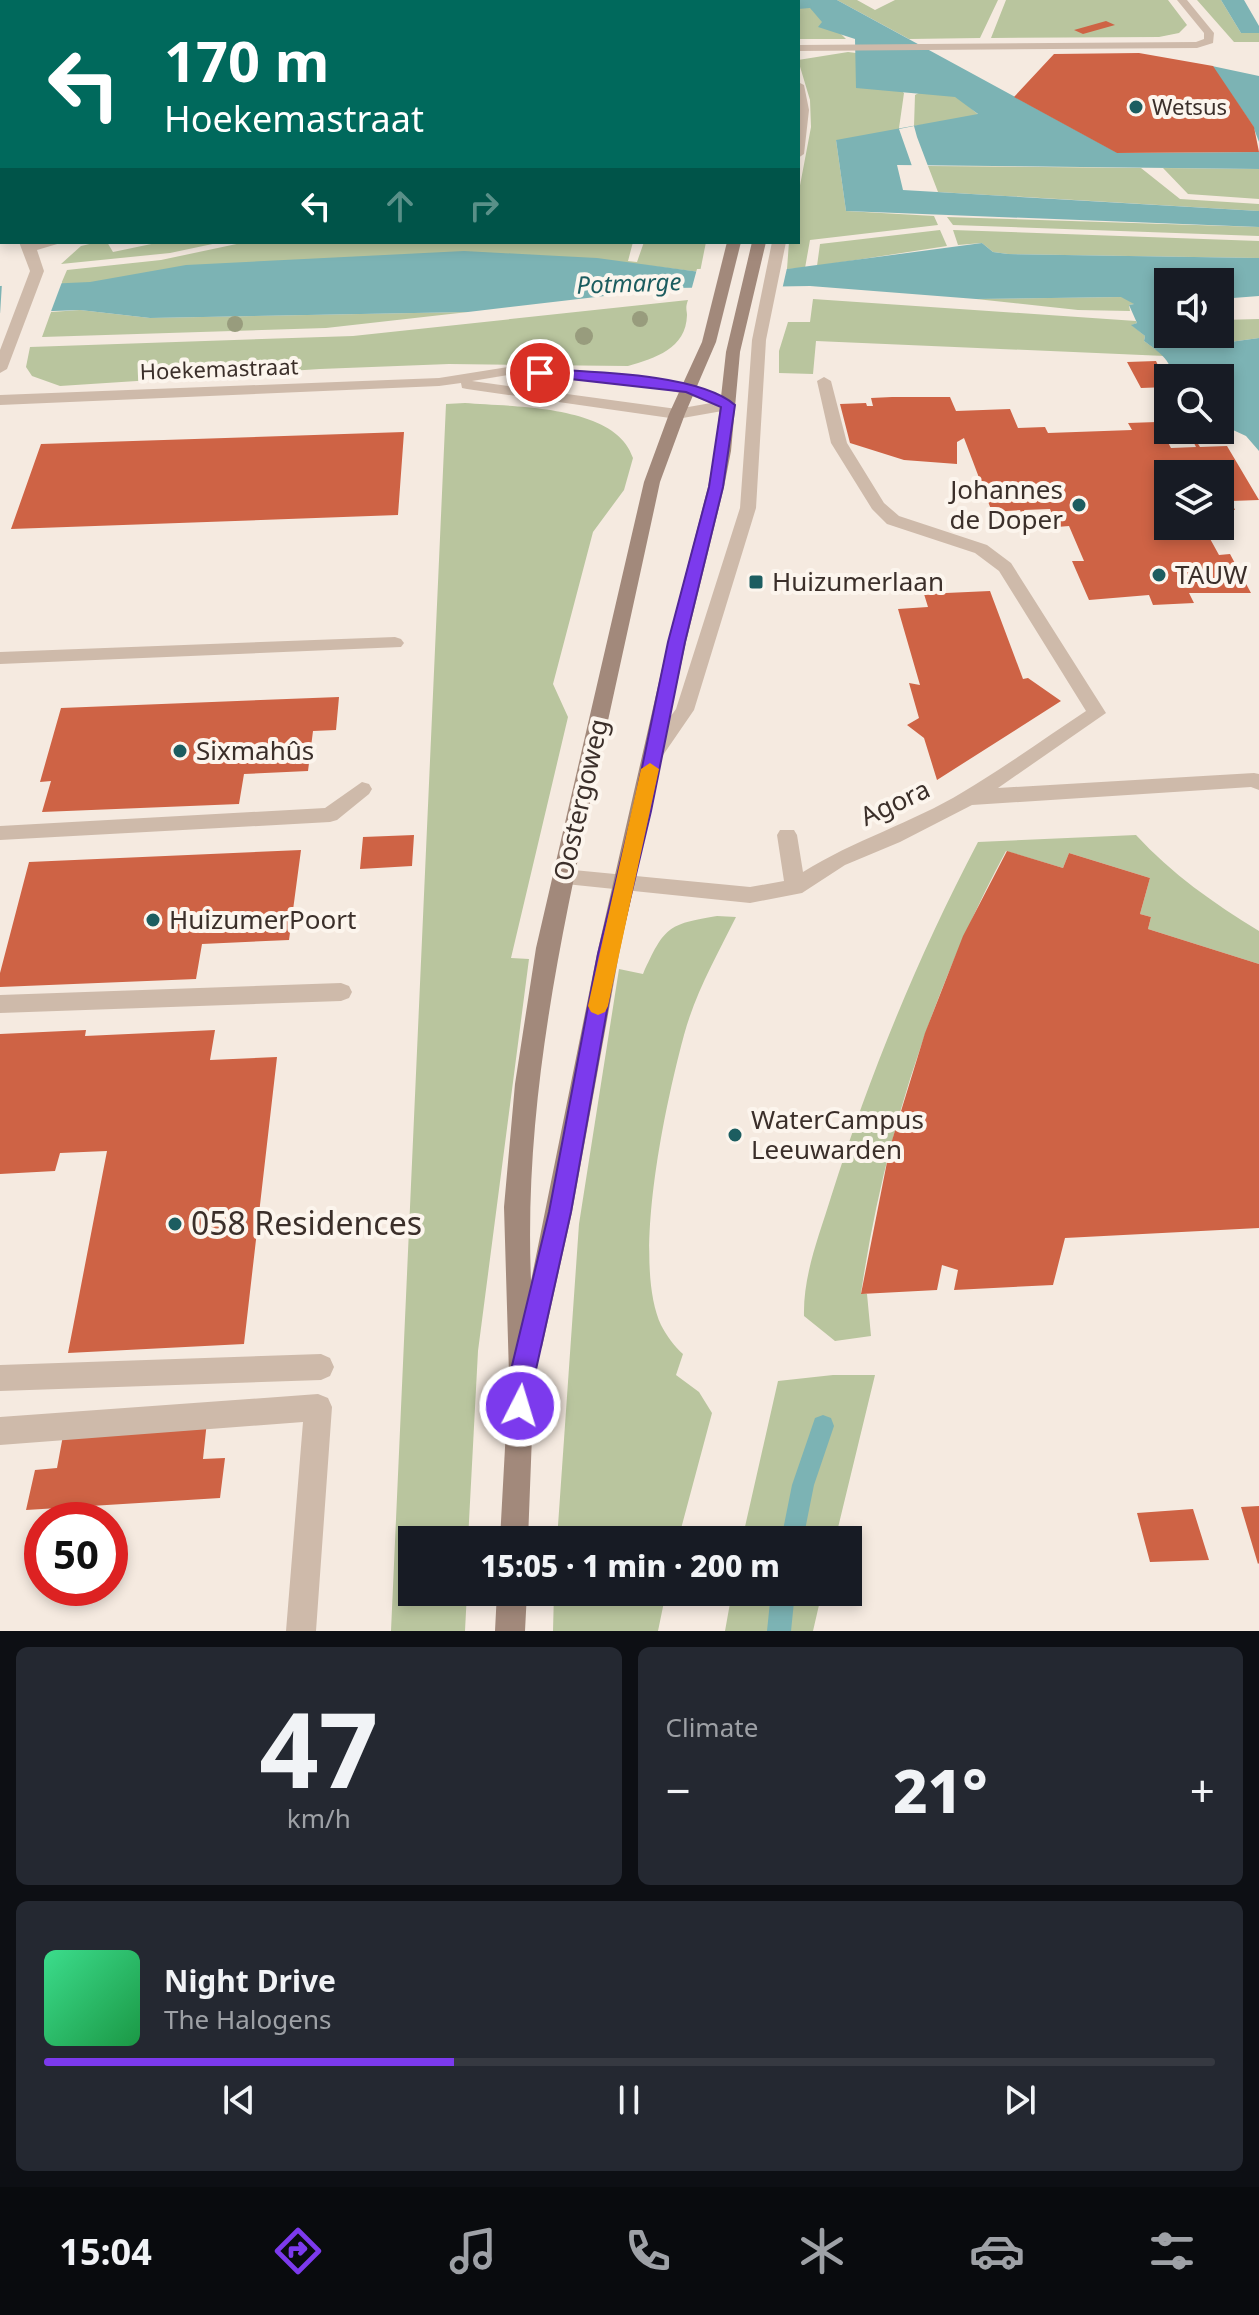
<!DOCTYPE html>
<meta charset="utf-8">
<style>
:root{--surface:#171b24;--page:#242831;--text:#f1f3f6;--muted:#9ea1a6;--line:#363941;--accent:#7c3aed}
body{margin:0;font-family:"Noto Sans",sans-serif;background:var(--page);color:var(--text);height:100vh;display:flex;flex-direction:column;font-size:30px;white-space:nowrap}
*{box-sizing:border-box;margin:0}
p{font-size:26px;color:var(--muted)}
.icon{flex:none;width:44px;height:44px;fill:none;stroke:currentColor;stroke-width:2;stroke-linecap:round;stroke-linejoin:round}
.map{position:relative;height:1631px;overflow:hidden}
.sheet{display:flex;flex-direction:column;gap:16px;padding:16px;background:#0d0f14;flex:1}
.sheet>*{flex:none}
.banner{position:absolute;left:0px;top:0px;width:800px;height:244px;box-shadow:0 4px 12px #0003;background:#00695c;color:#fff;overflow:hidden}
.tools{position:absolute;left:1154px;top:268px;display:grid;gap:16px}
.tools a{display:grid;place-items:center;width:80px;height:80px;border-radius:0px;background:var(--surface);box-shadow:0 4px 12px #0003;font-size:40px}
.speed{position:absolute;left:24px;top:1502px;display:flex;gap:16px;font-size:40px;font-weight:700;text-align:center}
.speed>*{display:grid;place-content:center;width:104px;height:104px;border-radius:50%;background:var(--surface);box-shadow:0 4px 12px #0003;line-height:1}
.speed .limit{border:12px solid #d22;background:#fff;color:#111}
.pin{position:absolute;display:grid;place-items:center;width:68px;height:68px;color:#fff;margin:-34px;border:4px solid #fff;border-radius:50%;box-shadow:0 2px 8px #0007}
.me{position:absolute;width:88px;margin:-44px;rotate:5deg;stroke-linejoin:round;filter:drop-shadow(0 0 6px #0008)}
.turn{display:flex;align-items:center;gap:28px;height:168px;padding:0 32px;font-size:36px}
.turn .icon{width:104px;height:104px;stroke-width:2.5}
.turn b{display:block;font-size:56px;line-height:68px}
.lanes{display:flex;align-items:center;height:76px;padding:0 32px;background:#0003;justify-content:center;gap:40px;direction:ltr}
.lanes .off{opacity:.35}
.big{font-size:60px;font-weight:800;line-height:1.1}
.sheet .widget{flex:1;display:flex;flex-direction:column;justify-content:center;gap:12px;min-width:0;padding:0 28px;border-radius:12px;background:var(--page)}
.sheet .dial{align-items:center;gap:0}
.dial b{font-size:104px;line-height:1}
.song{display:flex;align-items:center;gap:24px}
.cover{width:96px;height:96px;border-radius:12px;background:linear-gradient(135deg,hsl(150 70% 55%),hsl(140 70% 35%))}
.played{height:8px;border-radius:4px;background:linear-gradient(90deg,var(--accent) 35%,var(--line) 35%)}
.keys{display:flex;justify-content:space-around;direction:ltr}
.heat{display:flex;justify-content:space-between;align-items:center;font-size:44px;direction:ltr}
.sheet .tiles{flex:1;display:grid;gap:16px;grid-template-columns:1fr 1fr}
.widget:last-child{grid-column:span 2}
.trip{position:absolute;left:398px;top:1526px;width:464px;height:80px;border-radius:0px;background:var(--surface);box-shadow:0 4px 12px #0003;font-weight:800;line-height:80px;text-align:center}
.tabs{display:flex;height:128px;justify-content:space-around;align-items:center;background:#090b0e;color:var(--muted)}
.tabs .icon{width:56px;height:56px}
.tabs .on{color:var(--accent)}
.tabs b{font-size:36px;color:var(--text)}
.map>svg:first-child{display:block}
.green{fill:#b9c59e}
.water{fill:#7cb3b4}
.pier{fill:#f5eae0}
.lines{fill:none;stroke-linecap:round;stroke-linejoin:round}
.stream{fill:#7cb3b4;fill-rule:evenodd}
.building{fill:#ce6345}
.lane{fill:#cebaaa;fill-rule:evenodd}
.street{fill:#cebaaa;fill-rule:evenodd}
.secondary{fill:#a2897b;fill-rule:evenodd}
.rail-casing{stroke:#3b2f2a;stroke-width:6}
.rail{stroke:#fcf5ed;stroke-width:4;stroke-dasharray:11;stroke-linecap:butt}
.tree{fill:#989c7d}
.route{fill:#7c3aed;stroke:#51269a;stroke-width:2}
.slow{fill:#f59e0b}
.poi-dot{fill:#1c5d60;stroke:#fcf5ed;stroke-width:3}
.labels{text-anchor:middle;stroke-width:8;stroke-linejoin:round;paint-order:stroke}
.far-poi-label{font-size:22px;fill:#3b2f2a;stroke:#fcf5ed;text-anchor:start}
.far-street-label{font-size:22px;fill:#3b2f2a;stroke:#fcf5ed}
.far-water-label{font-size:24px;font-style:italic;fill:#1c5d60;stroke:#fcf5ed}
.poi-label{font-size:26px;fill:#3b2f2a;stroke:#fcf5ed;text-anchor:start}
.street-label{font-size:26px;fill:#3b2f2a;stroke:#fcf5ed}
.near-poi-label{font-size:32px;fill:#3b2f2a;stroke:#fcf5ed;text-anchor:start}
</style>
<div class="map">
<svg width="1259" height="1631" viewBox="0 0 1259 1631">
<rect width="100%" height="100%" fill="#f5eae0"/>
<path class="green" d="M837,0H857L875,10L895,0H998L980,38L909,39Z
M1006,0H1168L1187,25L1179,33L1159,37L991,38Z
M1197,0H1221L1241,33H1259V42H1234Z
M798,2H809L846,39H798Z
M848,52L856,53L904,93L899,128L903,139L836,140L846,211L934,216L938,225L810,240L805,268L787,269L789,242H798V196L811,127L810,100L798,60Z
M934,85L952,92L981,117L914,126L915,95Z
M928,166L1141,168L1180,199L1259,204V211L938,192Z
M1163,168L1259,169V199L1188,194Z
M947,217L1259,227V236L953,225Z
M940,230L947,246L817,266L820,244Z
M953,230L1259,241V258L1008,254L993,252L982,243L958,245Z
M98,242H107L113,252L161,242H222L170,253L61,264L81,246Z
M246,242H633L628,261L637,262L644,242H706L700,272L643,265L61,284L67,270L161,260Z
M1122,297L1132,300L1134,304L1129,305L1130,311L1078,310L976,299Z
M813,299L1136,321L1137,323L1132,325L1145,336L1144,341L1165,356L816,341L813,374L779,373V351L788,322H810Z
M688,300C685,308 687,311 687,315C686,349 655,358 628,366L449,364L320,369L60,386L32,376L26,367L30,347L353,336Z
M80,310L150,318L468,312L326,328L42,337L51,312Z
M1259,319V338L1208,345L1184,334H1220V320Z
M465,403C512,407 616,404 633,458L624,490L593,532L553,684L568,717L511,958L529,959L478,1351L468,1540H412V1592H467L465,1631H391L446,404Z
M1136,835C1172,874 1213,903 1259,931V964L1148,929L1151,917L1140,914L1150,878L1069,853L1063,868L1006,851C932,989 884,1138 861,1293L867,1294L871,1336L835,1341L804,1316C803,1275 819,1236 831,1197C870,1074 918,956 978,842Z
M717,916L736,917C717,955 695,994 684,1035C666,1102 631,1260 661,1325C666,1335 675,1347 683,1354L676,1375L699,1392L712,1413L678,1540H557L579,1224L619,969L643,974C664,928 667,924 717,916Z
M833,1375H875L835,1540H742L778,1381Z
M554,1592H666L658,1631H553Z
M732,1592H822L813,1631H725Z"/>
<path class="water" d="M765,0H837L1118,153L1259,152V169L897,165L903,190L1259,211V227L846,211L836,140L978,114L955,97L856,88L855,39L818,27L822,22L810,8L798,9V2Z
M1221,0H1244L1259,26V33H1241Z
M1212,66L1259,76V142L1253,126Z
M982,243L993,252L1008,254L1259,258V296L1220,299V282H1168V297L1164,304L1168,311V334H1184L1208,345L1259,338V451L1246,436L1220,424V378H1174C1170,359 1159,352 1144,341L1145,336L1131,325L1137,323L1129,305L1134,304L1121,297L976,299L810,286L673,288L468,312L150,318L80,310L0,313V286L90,282L186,265L464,251L597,258L700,272L787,269Z"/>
<path class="pier" d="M914,126L917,137L928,166H912L899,129Z
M787,268L782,290L691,291L697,269Z
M62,282L50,314L0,315L2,283Z"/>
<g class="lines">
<path class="stream" d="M823,1415L831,1418L834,1426L814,1485L803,1540H781L792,1485L815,1418Z
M771,1592H795L791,1631H767Z"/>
</g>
<path class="building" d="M1106,21L1115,25L1083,34L1074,30Z
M1139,53L1213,66L1254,127L1259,152L1117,153L1014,97L1054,54Z
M1156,361L1168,387L1141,388L1127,362Z
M892,397H950L956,411L1010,409L1018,428L1045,427L1048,433L1132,430L1128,423L1157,422L1171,448L1196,447L1192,439H1195L1200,447L1227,446L1259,500L1231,501L1235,510H1232L1227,502H1220V474H1168V526H1203L1219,555L1230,554L1251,593H1189L1194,603L1153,605L1149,595L1089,600L1072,561H1084L1069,526L1057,527L1050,509L1024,510L1028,519H1024L1020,510L992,512L964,438L957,442V464L904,460L850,443L840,404L866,403L867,406H873L871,398Z
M404,432L398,515L11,529L41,444Z
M990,591L1023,679L1028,678L1061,701L937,780L924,738L907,725L919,718L909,683L920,685L898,609L928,607L924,594Z
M339,697L336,730L313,731L308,771L244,774L239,804L42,812L51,781L40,782L61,708Z
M414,835L412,866L360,869L363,837Z
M301,850L289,940L202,944L196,979L0,987V973L29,862Z
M1007,851L1063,868L1069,853L1150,878L1140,914L1151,917L1148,929L1259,964V1228L1065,1238L1053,1285L954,1290L958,1270L942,1265L937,1290L861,1294L890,1147L925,1033L963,936Z
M86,1030L85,1036L215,1030L210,1060L277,1057L244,1344L68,1353L107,1151L60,1153L55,1171L0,1174V1034Z
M207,1421L203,1459L225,1458L220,1498L26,1510L35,1470L57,1468L64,1430Z
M1259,1506V1563L1258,1564L1241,1507Z
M1193,1509L1209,1560L1150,1562L1137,1513Z"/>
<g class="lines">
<path class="lane" d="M723,0H735L736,2H724Z
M1177,0H1187L1214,33L1213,43L1197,48L798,51V45L1196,42L1204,39V33Z
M798,82L804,85L809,110L804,154L798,158Z
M0,197L2,198V208L0,207Z
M19,242H64L37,250L44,271L7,369L0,373V350L30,271Z
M772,242H786L766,340L756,508L694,710L659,761L652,763L642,756L676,709L740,508L752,340Z
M824,377L831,381L847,443L884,503L899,516L987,545L1011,563L1106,713L998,788L1254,773L1259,774V790L1251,787L972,805L900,842L845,865L802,893L750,903L556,883L553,877L556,871L563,869L750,887L784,881L777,835L780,830H794L797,835L803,872C854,840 912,823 963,792C1005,767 1045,738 1086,711L999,571L975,553L887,524L872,509L831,443L817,381Z
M395,637L401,639L404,643L401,647L0,664V652Z
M362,782L369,784L372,789L369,794L337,820L330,822L0,840V826L325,808Z
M341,983L349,986L352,992L349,998L341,1001L0,1013V995Z
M321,1354L330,1358L334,1367L330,1376L321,1380L0,1391V1365Z
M318,1394L328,1398L332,1407L316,1631H286L303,1422L0,1445V1417Z"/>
<path class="street" d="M508,367C558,369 701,373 736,405L728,410L677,419L467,389L462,388L461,383L439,386L0,405V395L439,378ZM508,375C570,378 655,380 711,403L677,409L472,381Z"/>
<path class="secondary" d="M0,0H19L2,2L0,5Z
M681,0H692L693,2H682Z
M706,0H718L719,2H707Z
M727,242H741L716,342L685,414L660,482C638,585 615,687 593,790C557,953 524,1113 531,1281L597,954L668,642L708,487L715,451L726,352L752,242H766L740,352L731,451L724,487L686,642L619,954L572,1212L542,1347L535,1357L528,1540H500L509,1374L504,1207L515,1084L536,948L644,482L669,414L702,342Z
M497,1592H527L525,1631H495Z"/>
<defs>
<path id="rail" d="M111,2L124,0"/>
</defs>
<use href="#rail" class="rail-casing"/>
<use href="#rail" class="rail"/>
</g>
<g class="tree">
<circle cx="640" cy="319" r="8"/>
<circle cx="235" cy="324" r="8"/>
<circle cx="584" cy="336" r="9"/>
</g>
<path class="route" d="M540,369C589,372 698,373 735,405L723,487L685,642L651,811L617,954L571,1212L535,1374L533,1406L529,1414L520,1418L512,1414L508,1406L510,1374L549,1212L598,954L633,811L668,642L709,487L721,407L686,392L535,375V370Z"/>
<path class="slow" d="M650,763L659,769L608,1006L605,1012L598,1015L591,1012L588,1006L641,769Z"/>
<g class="poi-dot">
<circle cx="1136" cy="107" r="8"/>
<circle cx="1079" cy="505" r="8"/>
<circle cx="1159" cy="575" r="8"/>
<rect x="748" y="574" width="16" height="16" rx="4"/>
<circle cx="180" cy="751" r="8"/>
<circle cx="153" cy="920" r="8"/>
<circle cx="735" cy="1135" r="8"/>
<circle cx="175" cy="1224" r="8"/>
</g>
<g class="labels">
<g class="far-poi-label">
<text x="1152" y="115">Wetsus</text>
</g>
<g class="far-street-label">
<text transform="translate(219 369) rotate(-2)" y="8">Hoekemastraat</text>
</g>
<g class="far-water-label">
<text transform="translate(629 284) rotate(-2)" y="8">Potmarge</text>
</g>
<g class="poi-label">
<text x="1063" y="499" text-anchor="end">Johannes<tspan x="1063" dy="30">de Doper</tspan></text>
<text x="1175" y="584">TAUW</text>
<text x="772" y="591">Huizumerlaan</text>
<text x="196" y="760">Sixmahûs</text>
<text x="169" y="929">HuizumerPoort</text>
<text x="751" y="1129">WaterCampus<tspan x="751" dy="30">Leeuwarden</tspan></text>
</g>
<g class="street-label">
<text transform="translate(581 800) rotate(-77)" y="9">Oostergoweg</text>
<text transform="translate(895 803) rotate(-25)" y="9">Agora</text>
</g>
<g class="near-poi-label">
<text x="191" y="1235">058 Residences</text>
</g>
</g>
</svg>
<div class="tools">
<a><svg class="icon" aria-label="sound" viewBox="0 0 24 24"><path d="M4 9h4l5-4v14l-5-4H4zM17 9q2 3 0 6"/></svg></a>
<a><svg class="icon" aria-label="search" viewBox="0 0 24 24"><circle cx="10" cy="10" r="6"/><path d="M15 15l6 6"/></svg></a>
<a><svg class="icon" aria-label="layers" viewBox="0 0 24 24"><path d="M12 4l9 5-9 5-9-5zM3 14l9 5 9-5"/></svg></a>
</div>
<div class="speed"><div class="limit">50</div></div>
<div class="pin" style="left:540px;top:373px;background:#d93025"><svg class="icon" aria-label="arrive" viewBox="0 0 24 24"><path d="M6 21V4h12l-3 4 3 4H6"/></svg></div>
<svg class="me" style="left:520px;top:1406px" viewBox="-20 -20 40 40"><circle r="17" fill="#7c3aed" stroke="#fff" stroke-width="3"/><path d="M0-11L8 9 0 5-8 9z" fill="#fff"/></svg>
<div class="trip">15:05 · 1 min · 200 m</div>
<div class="banner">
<div class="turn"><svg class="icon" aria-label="left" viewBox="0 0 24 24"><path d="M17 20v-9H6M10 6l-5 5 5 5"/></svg><div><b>170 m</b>Hoekemastraat</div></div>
<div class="lanes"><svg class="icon" aria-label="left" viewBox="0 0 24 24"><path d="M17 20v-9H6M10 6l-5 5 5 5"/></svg><svg class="icon off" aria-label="ahead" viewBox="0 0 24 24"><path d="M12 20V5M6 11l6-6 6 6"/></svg><svg class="icon off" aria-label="right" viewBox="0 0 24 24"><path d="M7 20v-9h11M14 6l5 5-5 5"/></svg></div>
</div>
</div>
<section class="sheet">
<div class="tiles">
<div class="widget dial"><b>47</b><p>km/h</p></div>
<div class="widget"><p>Climate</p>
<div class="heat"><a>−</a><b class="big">21°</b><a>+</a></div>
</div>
<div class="widget">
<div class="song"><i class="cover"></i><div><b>Night Drive</b><p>The Halogens</p></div></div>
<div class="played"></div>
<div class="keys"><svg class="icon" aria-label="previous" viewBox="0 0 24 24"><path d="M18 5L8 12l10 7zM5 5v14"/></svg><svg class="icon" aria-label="pause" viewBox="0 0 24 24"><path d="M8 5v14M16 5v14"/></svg><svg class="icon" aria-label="next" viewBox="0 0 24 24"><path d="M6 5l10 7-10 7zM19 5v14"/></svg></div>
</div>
</div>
</section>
<nav class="tabs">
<b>15:04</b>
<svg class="icon on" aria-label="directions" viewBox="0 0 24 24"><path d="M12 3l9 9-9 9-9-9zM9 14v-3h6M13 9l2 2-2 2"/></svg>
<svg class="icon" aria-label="music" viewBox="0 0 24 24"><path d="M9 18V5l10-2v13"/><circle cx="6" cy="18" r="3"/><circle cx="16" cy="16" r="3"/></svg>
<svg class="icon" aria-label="phone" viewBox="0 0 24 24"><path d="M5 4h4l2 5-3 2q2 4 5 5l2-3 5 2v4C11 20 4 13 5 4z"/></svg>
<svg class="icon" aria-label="climate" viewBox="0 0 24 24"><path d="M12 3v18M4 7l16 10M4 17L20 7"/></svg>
<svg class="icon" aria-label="car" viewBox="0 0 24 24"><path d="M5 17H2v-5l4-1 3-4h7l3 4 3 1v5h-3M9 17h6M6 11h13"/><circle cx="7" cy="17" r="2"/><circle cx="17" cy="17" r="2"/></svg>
<svg class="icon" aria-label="filters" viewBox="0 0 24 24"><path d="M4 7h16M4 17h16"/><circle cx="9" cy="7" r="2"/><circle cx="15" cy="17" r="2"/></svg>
</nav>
